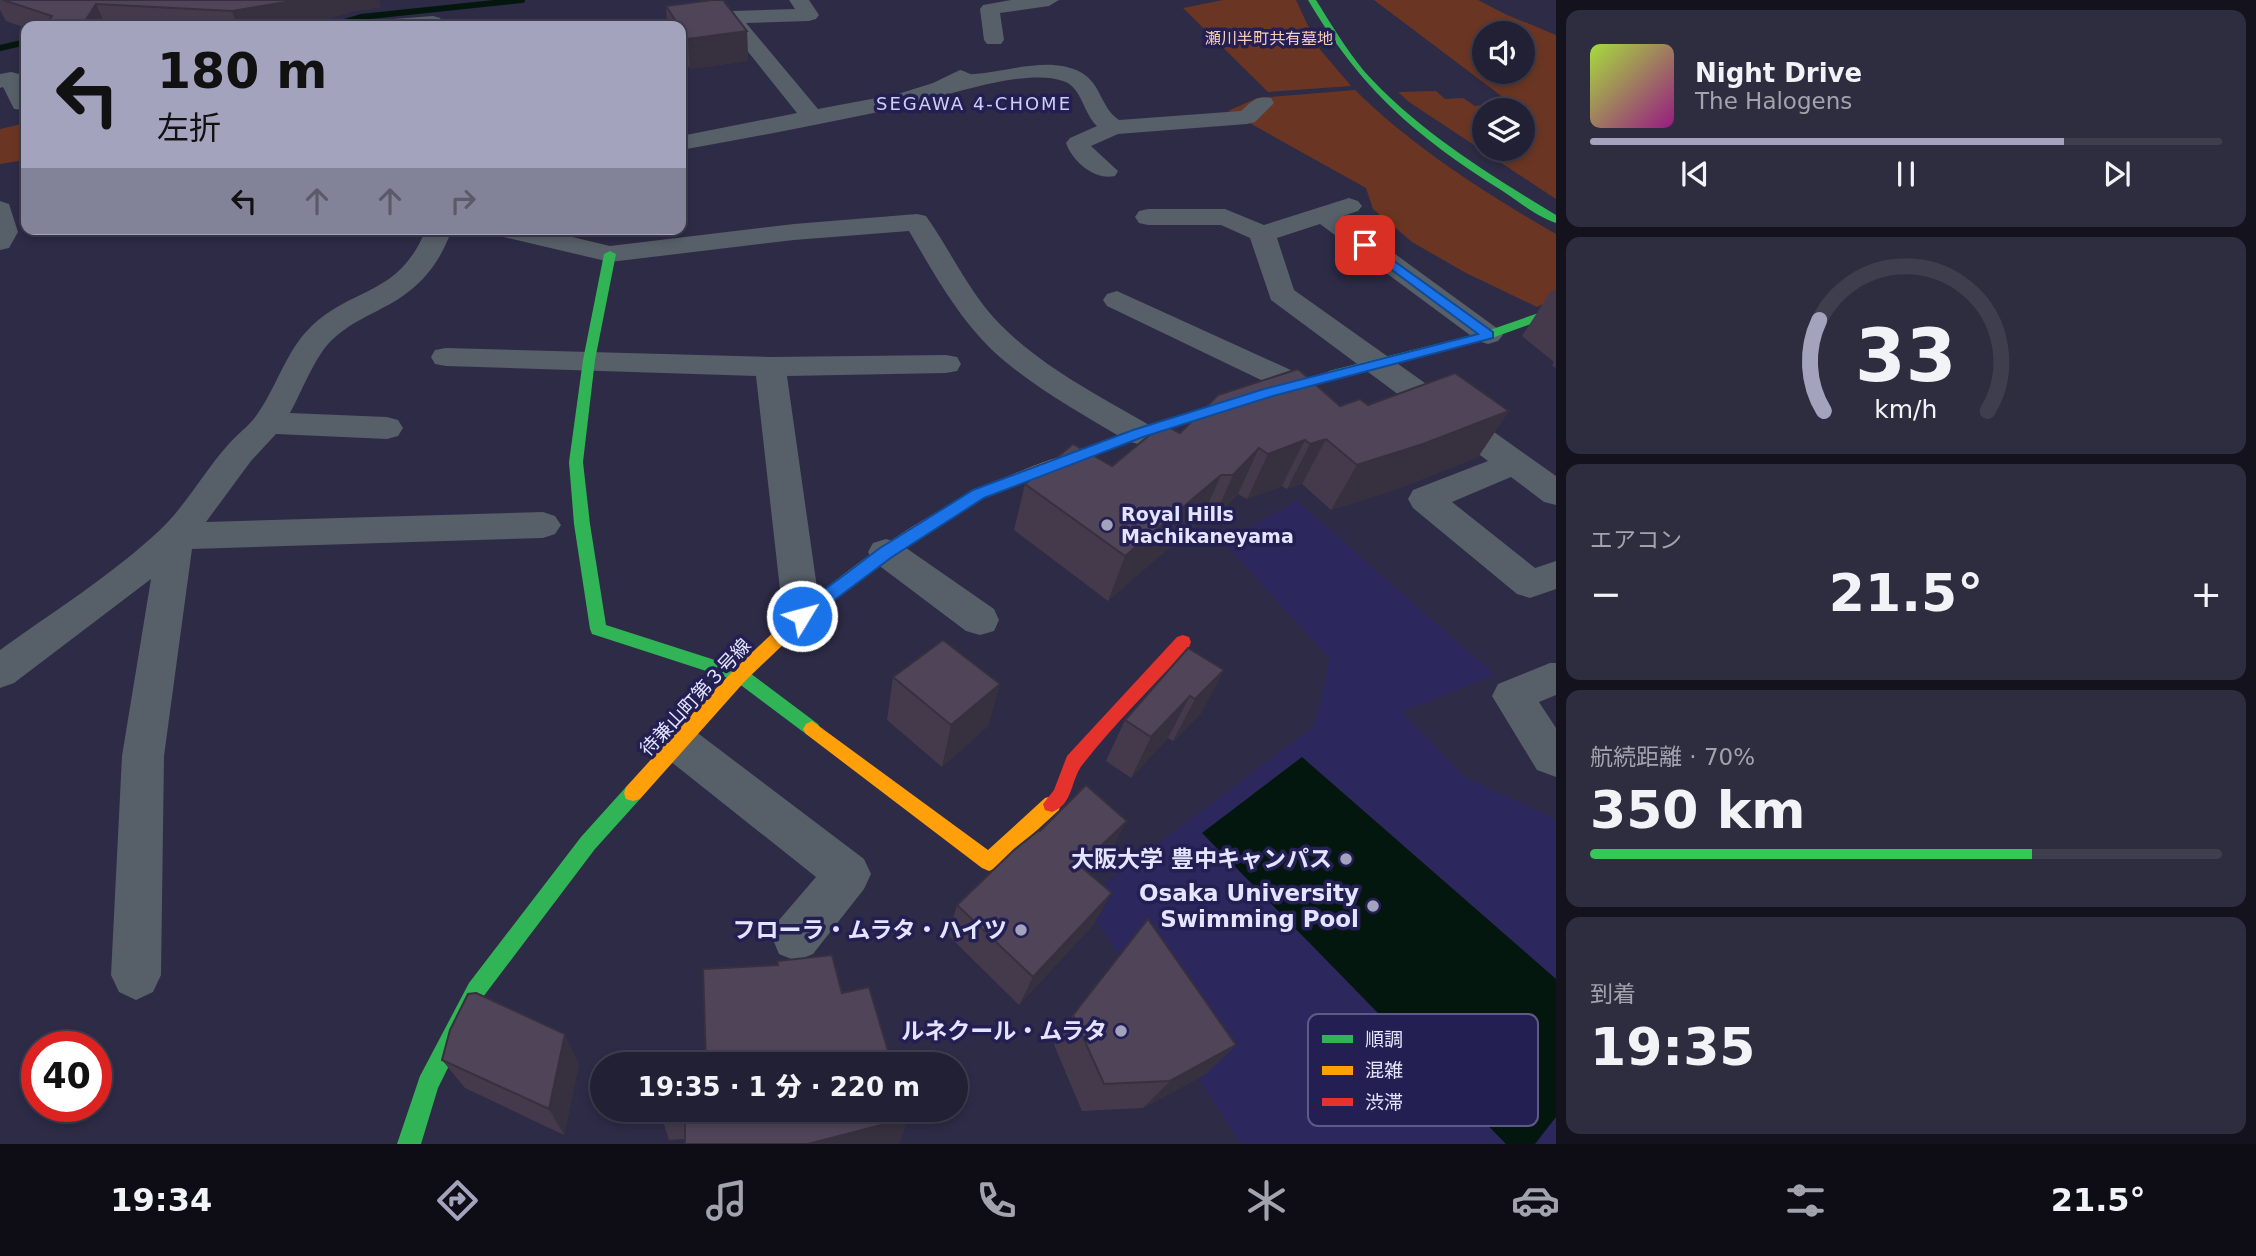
<!DOCTYPE html>
<html lang="ja">
<meta charset="utf-8">
<style>
:root{--surface:#222034;--page:#2e2d40;--text:#f1f3f6;--muted:#a2a3ac;--line:#3f3e4f;--accent:#a3a3be}
body{margin:0;font-family:"DejaVu Sans","Noto Sans JP",sans-serif;background:var(--page);color:var(--text);height:100vh;display:flex;flex-direction:column;font-size:26px;white-space:nowrap}
*{box-sizing:border-box;margin:0}
p{font-size:23px;color:var(--muted)}
.icon{flex:none;width:38px;height:38px;fill:none;stroke:currentColor;stroke-width:2;stroke-linecap:round;stroke-linejoin:round}
.map{position:relative;flex:1;overflow:hidden}
.sheet{display:flex;flex-direction:column;gap:10px;padding:10px;background:#13121d;width:700px}
.sheet>*{flex:none}
.banner{position:absolute;left:21px;top:21px;width:665px;height:214px;border-radius:14px;box-shadow:0 4px 10px #0003,0 0 0 2px var(--line);background:#a3a3be;color:#111;overflow:hidden}
.controls{position:absolute;left:1472px;top:21px;display:grid;gap:14px}
.controls a{display:grid;place-items:center;width:63px;height:63px;border-radius:50%;background:var(--surface);box-shadow:0 4px 10px #0003,0 0 0 2px var(--line);font-size:35px}
.speed{position:absolute;left:21px;top:1031px;display:flex;gap:14px;font-size:35px;font-weight:700;text-align:center}
.speed>*{display:grid;place-content:center;width:91px;height:91px;border-radius:50%;background:var(--surface);box-shadow:0 4px 10px #0003,0 0 0 2px var(--line);line-height:1}
.speed .limit{border:10px solid #d22;background:#fff;color:#111}
.pin{position:absolute;display:grid;place-items:center;width:60px;height:60px;color:#fff;margin:-30px;border-radius:14px;box-shadow:0 4px 10px #0006}
.me{position:absolute;width:77px;margin:-38px;rotate:53deg;stroke-linejoin:round;filter:drop-shadow(0 0 5px #0008)}
.turn{display:flex;align-items:center;gap:24px;height:147px;padding:0 21px;font-size:32px}
.turn .icon{width:91px;height:91px;stroke-width:2.5}
.turn b{display:block;font-size:49px;line-height:60px}
.lanes{display:flex;align-items:center;height:66px;padding:0 21px;background:#0003;justify-content:center;gap:35px;direction:ltr}
.lanes .off{opacity:.35}
.big{font-size:52px;font-weight:800;line-height:1.1}
.sheet .card{flex:1;display:flex;flex-direction:column;justify-content:center;gap:10px;min-width:0;padding:0 24px;border-radius:14px;background:var(--page)}
.sheet .dial{align-items:center;gap:0}
.dial svg{height:182px;overflow:visible;fill:none;stroke:var(--line);stroke-width:7;stroke-linecap:round;text-anchor:middle}
.dial text{fill:var(--text);stroke:none}
.song{display:flex;align-items:center;gap:21px}
.cover{width:84px;height:84px;border-radius:10px;background:linear-gradient(135deg,hsl(80 70% 55%),hsl(310 70% 35%))}
.played{height:7px;border-radius:4px;background:linear-gradient(90deg,var(--accent) 75%,var(--line) 75%)}
.keys{display:flex;justify-content:space-around;direction:ltr}
.heat{display:flex;justify-content:space-between;align-items:center;font-size:38px;direction:ltr}
.charge{height:10px;border-radius:5px;background:linear-gradient(90deg,#34c759 70%,var(--line) 0)}
.trip{position:absolute;left:590px;top:1052px;width:378px;height:70px;border-radius:35px;background:var(--surface);box-shadow:0 4px 10px #0003,0 0 0 2px var(--line);font-weight:800;line-height:70px;text-align:center}
.tabs{display:flex;height:112px;justify-content:space-around;align-items:center;background:#0e0d15;color:var(--muted)}
.tabs .icon{width:49px;height:49px}
.tabs .current{color:var(--accent)}
.tabs b{font-size:32px;color:var(--text)}
main{display:flex;flex:1;min-height:0}
.map>svg:first-child{display:block}
.built{fill:#2c285d}
.green{fill:#6a3623;fill-rule:evenodd}
.water{fill:#04170e}
.lines{fill:none;stroke-linecap:round;stroke-linejoin:round}
.stream{stroke:#04170e;stroke-width:6}
.street{fill:#575f68;fill-rule:evenodd}
.fast{fill:#30b455;fill-rule:evenodd}
.slow{fill:#ff9f0a;fill-rule:evenodd}
.jam{fill:#e5322d;fill-rule:evenodd}
.wall{fill:#443a4c}
.shaded-wall{fill:#37303e}
.building{fill:#4f4458;stroke:#37303e;stroke-width:2}
.route{fill:#1a73e8;stroke:#114b97;stroke-width:2}
.poi-dot{fill:#a3a3be;stroke:#241f52;stroke-width:2.5}
.labels{text-anchor:middle;stroke-width:7;stroke-linejoin:round;paint-order:stroke}
.far-park-label{font-size:16px;fill:#f8cbba;stroke:#241f52}
.far-neighbourhood-label{font-size:18px;letter-spacing:2px;fill:#cdcff6;stroke:#241f52}
.poi-label{font-size:19px;font-weight:bold;fill:#e3e4ff;stroke:#241f52;text-anchor:start}
.street-label{font-size:19px;fill:#e3e4ff;stroke:#241f52}
.near-poi-label{font-size:23px;font-weight:bold;fill:#e3e4ff;stroke:#241f52;text-anchor:end}
.key{fill:#241f52;stroke:#5d5a86;stroke-width:2}
.key-label{font-size:19px;fill:#e3e4ff}
</style>
<main>
<div class="map">
<svg width="1556" height="1144" viewBox="0 0 1556 1144">
<rect width="100%" height="100%" fill="#2d2b46"/>
<path class="built" d="M1297,501L1495,675L1402,712L1465,777L1556,819V1144H1241L1083,900L1314,726L1330,659L1223,542Z"/>
<path class="green" d="M1223,0H1296L1318,47L1351,86L1268,92L1183,8Z
M1374,0H1478L1505,14L1556,35V199L1409,102L1398,92L1436,91L1445,99L1463,98L1475,106L1508,101ZM1484,33H1522V72H1484ZM1522,110V149H1484V110Z
M1355,90C1414,148 1485,193 1556,234V298L1537,307L1466,273L1412,242L1373,209L1366,188L1228,111L1257,98Z
M26,123V160L0,164V129Z"/>
<path class="water" d="M1302,757L1556,979V1117L1535,1144H1506L1202,833Z"/>
<g class="lines">
<path class="stream" d="M331,26L361,17L522,0
M0,48L26,42"/>
<path class="street" d="M789,0H809L819,15L816,19L809,21L746,23L818,109L898,94L933,83L960,70C966,71 969,75 974,74C1008,72 1050,55 1082,73C1101,84 1101,108 1119,120L1241,111C1251,102 1257,95 1271,98L1274,103L1255,122L1247,124L1118,134L1091,146L1118,171L1115,176C1095,181 1072,161 1066,143L1070,138L1097,126C1083,113 1082,87 1063,81C1024,67 941,98 901,107C828,123 754,137 681,150V136L797,113L726,24L681,30V26H658L661,22L731,11L795,9Z
M1011,0H1059L1049,6L1000,13L1004,40L1001,44H987L984,40L980,9L983,5Z
M433,16L440,18L443,22L440,26H369L372,22L379,20Z
M11,72L19,74L26,89V110L14,109L3,87L0,88V74Z
M1349,198L1358,201L1362,206L1358,211L1343,216L1498,329L1503,335L1498,341L1488,344L1478,341L1320,224L1277,238L1294,290L1556,476V505L1544,502L1511,477L1452,502L1535,568L1556,561V589L1530,598L1517,594L1413,508L1408,499L1413,490L1488,461L1271,300L1250,238L1221,225H1148L1139,223L1135,217L1139,211L1148,209H1225L1264,225Z
M0,201L9,204L18,232L9,248L0,250Z
M917,214L926,216C950,250 967,288 995,319C1038,365 1096,394 1149,425L1154,433L1149,441L1138,444L1127,441C1081,413 1032,387 992,350C957,316 933,272 909,231L794,240L610,262L495,235L491,229H539L610,246L794,224Z
M426,229H452C441,260 425,282 397,300C374,314 349,322 329,343C314,359 301,393 290,413L387,417L398,420L403,428L398,436L387,439L276,434L251,461L206,522L543,512L555,516L561,525L555,534L543,538L192,549L164,756L161,975L153,992L136,1000L119,992L111,975L122,756L151,579L14,683L0,688V650C54,611 112,575 161,529C186,505 204,472 227,446C236,435 248,427 256,416C275,390 284,357 305,333C346,286 398,300 426,229Z
M1117,291L1306,377L1311,384L1306,391L1295,394L1284,391L1107,306L1103,300L1107,294Z
M446,348L770,357L946,355L957,357L961,364L957,371L946,373L787,376L821,616L815,627L802,631L789,627L783,616L756,376L446,366L435,364L431,357L435,350Z
M886,539L899,543L994,609L999,620L994,631L980,635L966,631L873,561L868,552L873,543Z
M1550,663H1556V695L1539,702L1556,728V777L1537,770L1492,696L1498,684Z
M680,726L695,731L864,859L871,874L864,889L813,954L796,961L779,954L772,937L779,920L816,877L665,757L659,744L665,731Z"/>
<path class="fast" d="M1308,0H1316C1331,24 1346,49 1364,71C1418,131 1487,173 1556,215V223C1537,217 1518,201 1501,190C1414,135 1361,89 1308,0Z
M610,251L616,254L595,360L583,462L590,524L606,625L746,670L818,724L821,729L818,734L812,737L806,734L734,680L592,634L590,629L574,524L569,462L583,360L604,254Z
M1556,307V315L1492,338L1334,378L1327,374L1329,371L1484,332Z
M633,785L640,787L642,793L640,799L595,849L483,997L438,1088L421,1144H397L420,1076L469,983L581,837L626,787Z"/>
<path class="slow" d="M1084,449L1091,454L1089,457L984,498L891,556L808,621L746,680L640,799L633,801L626,799L624,793L626,787C662,748 697,707 735,669C832,573 951,487 1084,449Z
M812,721L988,850L1045,798L1052,796L1059,798L1061,804L1059,810L996,868L989,871L982,868L806,734L803,729L806,724Z"/>
<path class="jam" d="M1334,370L1339,371V377L1143,436L1089,457L1084,459L1077,454L1079,451L1133,430Z
M1183,635L1189,637L1191,642L1189,647C1154,685 1115,723 1083,764C1070,780 1074,804 1052,812L1045,810L1043,804L1054,790L1067,756L1177,637Z"/>
</g>
<path class="wall" d="M0,0H379L381,7L354,11L311,24L297,26H26V28L6,21L0,10Z
M666,6L747,31L748,61L690,69L681,55V26H667Z
M1556,290V368L1552,366L1554,362L1522,336L1551,291Z
M1368,405L1509,411L1478,457L1395,490L1331,510L1302,484L1287,489L1282,486L1247,499L1238,494L1213,520H1201L1108,601L1014,530L1025,484L1112,466L1180,433L1340,406Z
M1224,670L1201,713L1173,741L1168,738L1131,778L1106,761L1125,720Z
M893,677L1000,684L988,726L942,767L887,720Z
M1040,831L1109,854L1089,874L1094,924L1019,1005L948,935L957,905Z
M1073,1015L1236,1045L1206,1074L1143,1108L1082,1111L1054,1045Z
M442,1060L579,1064L564,1135L465,1088Z
M661,1110L908,1118L899,1144L685,1139L669,1140L661,1115Z"/>
<path class="shaded-wall" d="M298,0H379L381,7L354,11L311,24L297,26H237L232,11Z
M96,4L106,26H82Z
M747,31L748,61L690,69L688,39Z
M1509,411L1478,457L1395,490L1331,510L1357,465Z
M1326,439L1302,484L1287,489L1310,444Z
M1305,440L1282,486L1247,499L1268,454Z
M1259,448L1238,494L1213,520L1233,475Z
M1221,475L1201,520L1108,601L1125,556Z
M1224,670L1201,713L1173,741L1195,699Z
M1000,684L988,726L942,767L951,725Z
M1190,696L1168,738L1131,778L1151,737Z
M1127,821L1109,854L1065,898L1080,866Z
M1112,893L1094,924L1019,1005L1033,977Z
M565,1034L579,1064L564,1135L549,1109Z
M1236,1045L1206,1074L1143,1108L1170,1081Z
M908,1118L899,1144H808Z"/>
<path class="building" d="M3,0H298L232,11L96,4L82,26H45L52,16Z
M712,0H723L747,31L688,39L681,29V26H679L666,6Z
M26,52V85L21,60Z
M1298,369L1340,406L1360,399L1368,405L1455,373L1509,411L1423,444L1357,465L1326,439L1310,444L1305,440L1268,454L1259,448L1233,475H1221L1125,556L1025,484L1073,444L1112,466L1163,424L1180,433L1218,395Z
M943,640L1000,684L951,725L893,677Z
M1188,648L1224,670L1195,699L1190,696L1151,737L1125,720Z
M1086,785L1127,821L1080,866L1112,893L1033,977L957,905L1014,850L1039,830L1040,831Z
M1148,919L1236,1045L1170,1081L1104,1084L1073,1015Z
M832,955L842,993L869,987L892,1064H706L703,969L778,965L777,961Z
M476,993L565,1034L549,1109L442,1060L450,1030L468,994Z
M661,1110H906L908,1118L808,1144H685V1113L661,1115Z"/>
<path class="route" d="M1361,243H1369L1493,332V338L1273,396L1143,437L984,498L892,557L808,620H796L794,616L796,611L880,548L973,490L1133,430L1264,389L1478,334L1361,247Z"/>
<g class="poi-dot">
<circle cx="1107" cy="525" r="7"/>
<circle cx="1346" cy="859" r="7"/>
<circle cx="1373" cy="906" r="7"/>
<circle cx="1021" cy="930" r="7"/>
<circle cx="1121" cy="1031" r="7"/>
</g>
<g class="labels">
<g class="far-park-label">
<text x="1269" y="44">瀬川半町共有墓地</text>
</g>
<g class="far-neighbourhood-label">
<text x="974" y="110">SEGAWA 4-CHOME</text>
</g>
<g class="poi-label">
<text x="1121" y="521">Royal Hills<tspan x="1121" dy="22">Machikaneyama</tspan></text>
</g>
<g class="street-label">
<text transform="translate(695 697) rotate(-47)" y="7">待兼山町第３号線</text>
</g>
<g class="near-poi-label">
<text x="1332" y="867">大阪大学 豊中キャンパス</text>
<text x="1359" y="901">Osaka University<tspan x="1359" dy="26">Swimming Pool</tspan></text>
<text x="1007" y="938">フローラ・ムラタ・ハイツ</text>
<text x="1107" y="1039">ルネクール・ムラタ</text>
</g>
</g>
<rect x="1308" y="1014" width="230" height="112" rx="10" class="key"/>
<rect x="1322" y="1035" width="31" height="8" fill="#30b455"/>
<rect x="1322" y="1066" width="31" height="9" fill="#ff9f0a"/>
<rect x="1322" y="1098" width="31" height="8" fill="#e5322d"/>
<g class="key-label">
<text x="1365" y="1046">順調</text>
<text x="1365" y="1077">混雑</text>
<text x="1365" y="1109">渋滞</text>
</g>
</svg>
<div class="controls">
<a><svg class="icon" aria-label="sound" viewBox="0 0 24 24"><path d="M4 9h4l5-4v14l-5-4H4zM17 9q2 3 0 6"/></svg></a>
<a><svg class="icon" aria-label="layers" viewBox="0 0 24 24"><path d="M12 4l9 5-9 5-9-5zM3 14l9 5 9-5"/></svg></a>
</div>
<div class="speed"><div class="limit">40</div></div>
<div class="pin" style="left:1365px;top:245px;background:#d93025"><svg class="icon" aria-label="arrive" viewBox="0 0 24 24"><path d="M6 21V4h12l-3 4 3 4H6"/></svg></div>
<svg class="me" style="left:802px;top:616px" viewBox="-20 -20 40 40"><circle r="17" fill="#1a73e8" stroke="#fff" stroke-width="3"/><path d="M0-11L8 9 0 5-8 9z" fill="#fff"/></svg>
<div class="trip">19:35 · 1 分 · 220 m</div>
<div class="banner">
<div class="turn"><svg class="icon" aria-label="left" viewBox="0 0 24 24"><path d="M17 20v-9H6M10 6l-5 5 5 5"/></svg><div><b>180 m</b>左折</div></div>
<div class="lanes"><svg class="icon" aria-label="left" viewBox="0 0 24 24"><path d="M17 20v-9H6M10 6l-5 5 5 5"/></svg><svg class="icon off" aria-label="ahead" viewBox="0 0 24 24"><path d="M12 20V5M6 11l6-6 6 6"/></svg><svg class="icon off" aria-label="ahead" viewBox="0 0 24 24"><path d="M12 20V5M6 11l6-6 6 6"/></svg><svg class="icon off" aria-label="right" viewBox="0 0 24 24"><path d="M7 20v-9h11M14 6l5 5-5 5"/></svg></div>
</div>
</div>
<section class="sheet">
<div class="card">
<div class="song"><i class="cover"></i><div><b>Night Drive</b><p>The Halogens</p></div></div>
<div class="played"></div>
<div class="keys"><svg class="icon" aria-label="previous" viewBox="0 0 24 24"><path d="M18 5L8 12l10 7zM5 5v14"/></svg><svg class="icon" aria-label="pause" viewBox="0 0 24 24"><path d="M8 5v14M16 5v14"/></svg><svg class="icon" aria-label="next" viewBox="0 0 24 24"><path d="M6 5l10 7-10 7zM19 5v14"/></svg></div>
</div>
<div class="card dial"><svg viewBox="0 0 100 80">
<path d="M14 69A42 42 0 1 1 86 69"/>
<path d="M14 69A42 42 0 0 1 12 29" stroke="#a3a3be"/>
<text x="50" y="56" font-size="32" font-weight="700">33</text>
<text x="50" y="72" font-size="11">km/h</text>
</svg></div>
<div class="card"><p>エアコン</p>
<div class="heat"><a>−</a><b class="big">21.5°</b><a>+</a></div>
</div>
<div class="card"><p>航続距離 · 70%</p><b class="big">350 km</b><div class="charge"></div></div>
<div class="card"><p>到着</p><b class="big">19:35</b></div>
</section>
</main>
<nav class="tabs">
<b>19:34</b>
<svg class="icon current" aria-label="directions" viewBox="0 0 24 24"><path d="M12 3l9 9-9 9-9-9zM9 14v-3h6M13 9l2 2-2 2"/></svg>
<svg class="icon" aria-label="music" viewBox="0 0 24 24"><path d="M9 18V5l10-2v13"/><circle cx="6" cy="18" r="3"/><circle cx="16" cy="16" r="3"/></svg>
<svg class="icon" aria-label="phone" viewBox="0 0 24 24"><path d="M5 4h4l2 5-3 2q2 4 5 5l2-3 5 2v4C11 20 4 13 5 4z"/></svg>
<svg class="icon" aria-label="climate" viewBox="0 0 24 24"><path d="M12 3v18M4 7l16 10M4 17L20 7"/></svg>
<svg class="icon" aria-label="car" viewBox="0 0 24 24"><path d="M5 17H2v-5l4-1 3-4h7l3 4 3 1v5h-3M9 17h6M6 11h13"/><circle cx="7" cy="17" r="2"/><circle cx="17" cy="17" r="2"/></svg>
<svg class="icon" aria-label="filters" viewBox="0 0 24 24"><path d="M4 7h16M4 17h16"/><circle cx="9" cy="7" r="2"/><circle cx="15" cy="17" r="2"/></svg>
<b>21.5°</b>
</nav>
